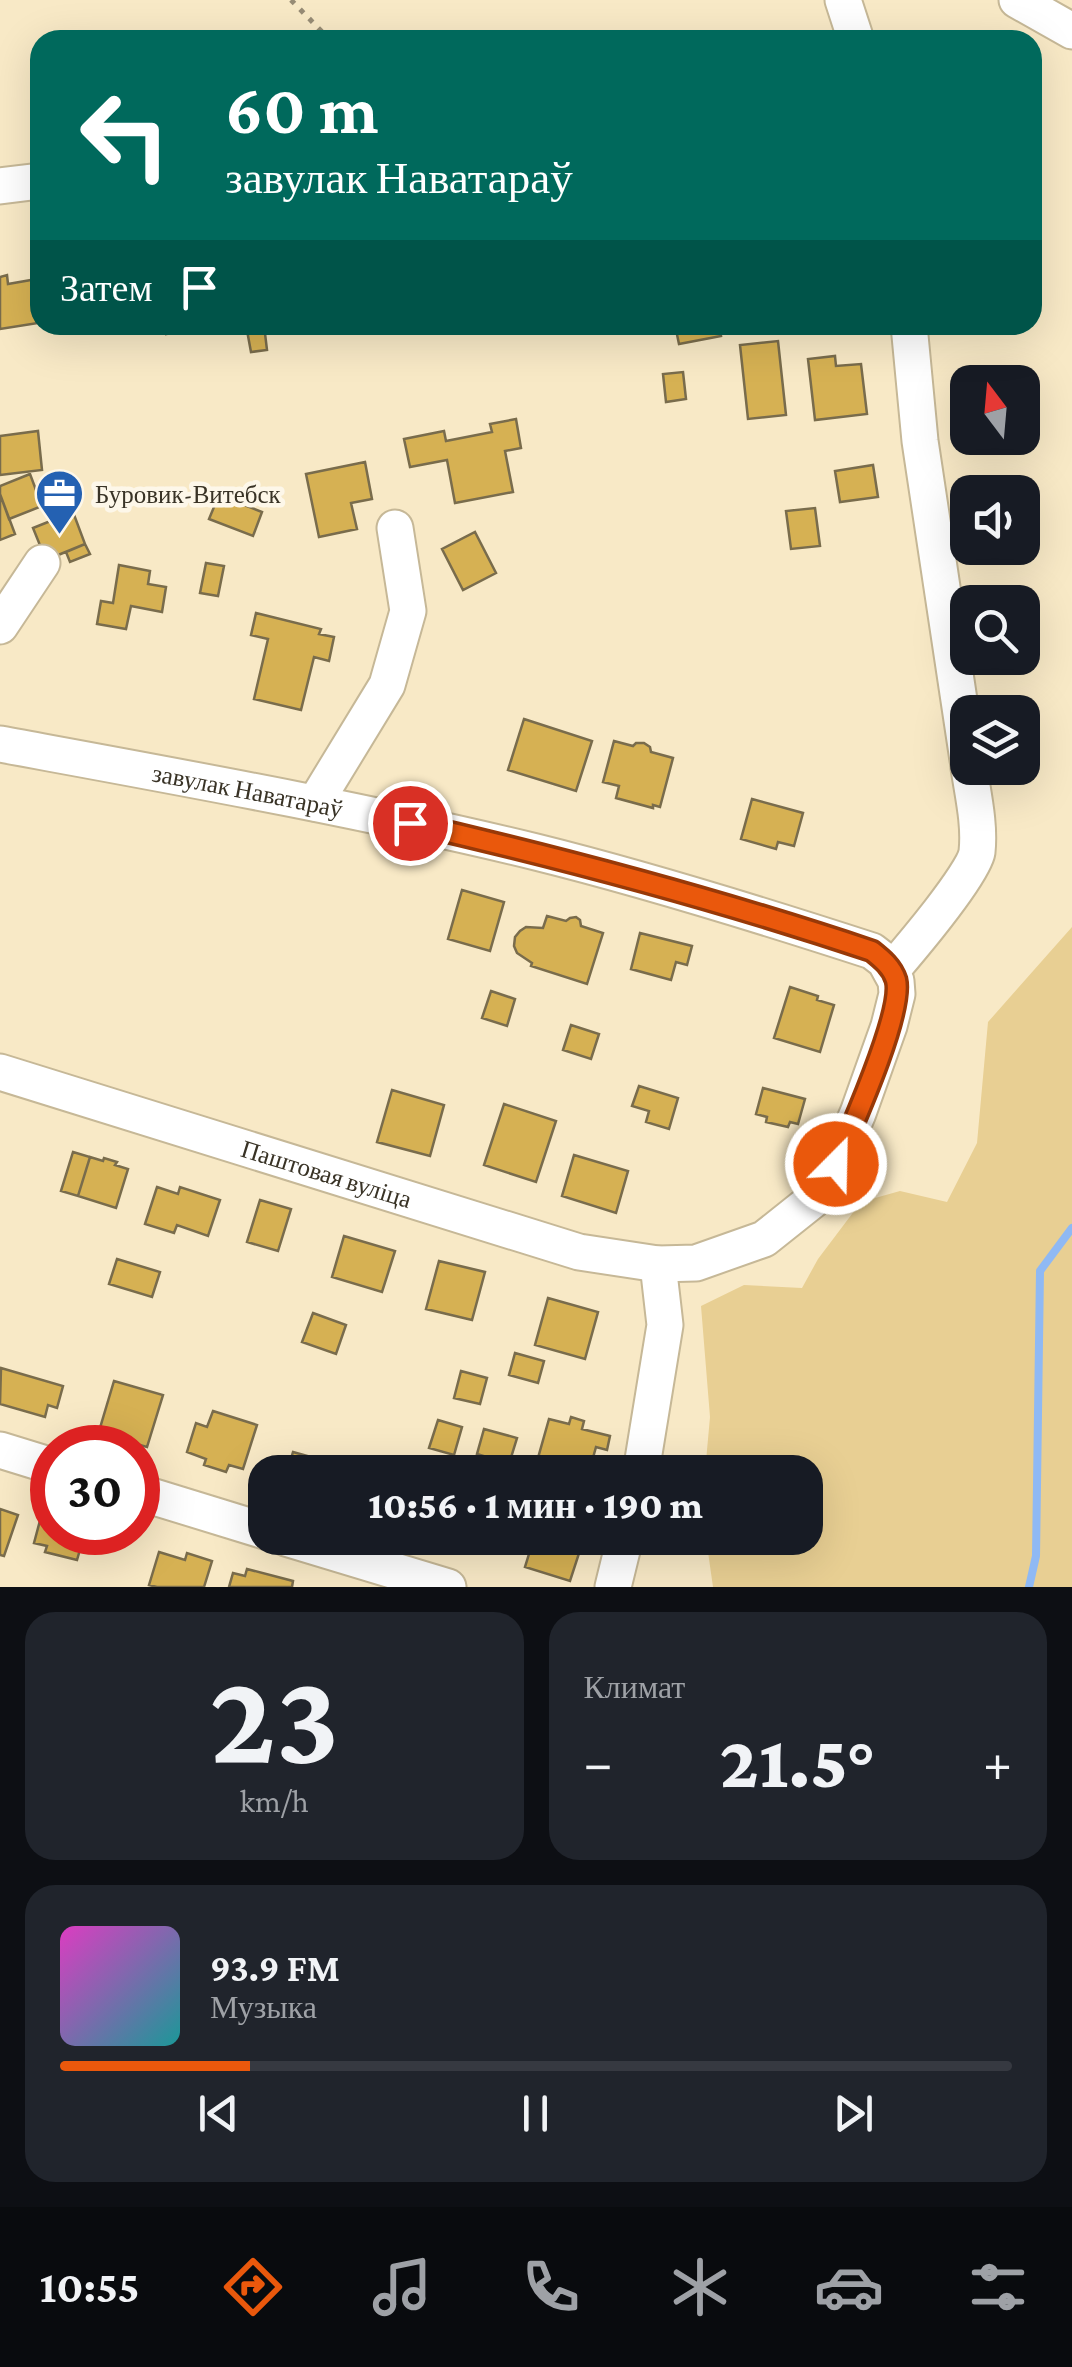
<!DOCTYPE html>
<html lang="ru">
<meta charset="utf-8">
<style>
:root{--surface:#171b24;--page:#20242c;--text:#f1f3f6;--muted:#9ea1a6;--line:#363941;--accent:#ea580c}
body{margin:0;font-family:"Crimson Pro",serif;background:var(--page);color:var(--text);height:100vh;display:flex;flex-direction:column;font-size:38px;white-space:nowrap}
*{box-sizing:border-box;margin:0}
p{font-size:32px;color:var(--muted)}
.icon{flex:none;width:55px;height:55px;fill:none;stroke:currentColor;stroke-width:2;stroke-linecap:round;stroke-linejoin:round}
.map{position:relative;height:1587px;overflow:hidden}
.drawer{display:flex;flex-direction:column;gap:25px;padding:25px;background:#0d0f14;flex:1}
.drawer>*{flex:none}
.guide{position:absolute;left:30px;top:30px;width:1012px;height:305px;border-radius:30px;box-shadow:0 10px 40px #0002;background:#00695c;color:#fff;overflow:hidden}
.needle{width:65px;rotate:344deg}
.tools{position:absolute;left:950px;top:365px;display:grid;gap:20px}
.tools a{display:grid;place-items:center;width:90px;height:90px;border-radius:20px;background:var(--surface);box-shadow:0 10px 40px #0002;font-size:50px}
.speed{position:absolute;left:30px;top:1425px;display:flex;gap:20px;font-size:50px;font-weight:700;text-align:center}
.speed>*{display:grid;place-content:center;width:130px;height:130px;border-radius:50%;background:var(--surface);box-shadow:0 10px 40px #0002;line-height:1}
.speed .limit{border:15px solid #d22;background:#fff;color:#111}
.pin{position:absolute;display:grid;place-items:center;width:85px;height:85px;color:#fff;margin:-42px;border:5px solid #fff;border-radius:50%;box-shadow:0 2px 10px #0007}
.me{position:absolute;width:110px;margin:-55px;rotate:23deg;stroke-linejoin:round;filter:drop-shadow(0 0 8px #0008)}
.turn{display:flex;align-items:center;gap:35px;height:210px;padding:0 30px;font-size:45px}
.turn .icon{width:130px;height:130px;stroke-width:2.5}
.turn b{display:block;font-size:70px;line-height:85px}
.then{display:flex;align-items:center;height:95px;padding:0 30px;background:#0003;gap:20px;font-size:38px}
.big{font-size:75px;font-weight:800;line-height:1.1}
.drawer .card{flex:1;display:flex;flex-direction:column;justify-content:center;gap:15px;min-width:0;padding:0 35px;border-radius:30px;background:var(--page)}
.drawer .dial{align-items:center;gap:0}
.dial b{font-size:130px;line-height:1}
.song{display:flex;align-items:center;gap:30px}
.cover{width:120px;height:120px;border-radius:15px;background:linear-gradient(135deg,hsl(310 70% 55%),hsl(180 70% 35%))}
.played{height:10px;border-radius:5px;background:linear-gradient(90deg,var(--accent) 20%,var(--line) 20%)}
.keys{display:flex;justify-content:space-around;direction:ltr}
.heat{display:flex;justify-content:space-between;align-items:center;font-size:55px;direction:ltr}
.drawer .tiles{flex:1;display:grid;gap:25px;grid-template-columns:1fr 1fr}
.card:last-child{grid-column:span 2}
.trip{position:absolute;left:248px;top:1455px;width:575px;height:100px;border-radius:30px;background:var(--surface);box-shadow:0 10px 40px #0002;font-weight:800;line-height:100px;text-align:center}
.tabs{display:flex;height:160px;justify-content:space-around;align-items:center;background:#090b0e;color:var(--muted)}
.tabs .icon{width:70px;height:70px}
.tabs .selected{color:var(--accent)}
.tabs b{font-size:45px;color:var(--text)}
.map>svg:first-child{display:block}
.green{fill:#e8cf93}
.lines{fill:none;stroke-linecap:round;stroke-linejoin:round}
.stream{stroke:#8fb9f4;stroke-width:8}
.building{fill:#d6b153;stroke:#796c4c;stroke-width:2.5}
.minor-casing{stroke:#c6b897;stroke-width:39}
.path{stroke:#978c75;stroke-width:5;stroke-dasharray:5 8;stroke-linecap:butt}
.minor{stroke:#fff;stroke-width:35}
.route-casing{stroke:#983908;stroke-width:25}
.route{stroke:#ea580c;stroke-width:18}
.labels{text-anchor:middle;stroke-width:9;stroke-linejoin:round;paint-order:stroke}
.poi-label{font-size:25px;fill:#393326;stroke:#fdf7e9;text-anchor:start}
.street-label{font-size:25px;fill:#393326;stroke:#fdf7e9}
</style>
<div class="map">
<svg width="1072" height="1587" viewBox="0 0 1072 1587">
<rect width="100%" height="100%" fill="#f8e9c6"/>
<path class="green" d="M1072,927V1587H713L706,1538H805V1472H705L710,1417L701,1306L744,1285L802,1288L818,1259L861,1202L900,1191L947,1202L977,1143L988,1022Z"/>
<g class="lines">
<path class="stream" d="M1029,1587L1036,1556L1040,1271L1072,1228"/>
</g>
<path class="building" d="M7,275L8,284L31,280L38,323L0,329V277Z
M164,325H219L166,334Z
M246,325H264L267,350L251,352Z
M675,325H719L721,336L679,344Z
M778,341L786,415L748,419L740,345Z
M835,356L836,366L861,364L867,414L815,420L808,359Z
M683,372L686,399L666,402L663,374Z
M516,419L521,448L505,451L513,492L455,503L447,460L410,467L404,439L444,431L446,441L492,432L490,424Z
M38,431L42,470L0,475V436Z
M365,462L372,499L351,503L357,529L319,537L306,474Z
M873,465L878,497L840,502L835,471Z
M30,474L42,506L9,519L0,494V486Z
M0,494L15,534L0,540Z
M219,495L262,512L253,536L209,519Z
M815,508L820,546L791,549L786,511Z
M73,512L85,544L46,560L33,528Z
M475,532L496,573L463,590L442,549Z
M85,544L90,554L70,562L66,552Z
M206,563L224,566L218,596L200,593Z
M119,565L150,571L148,584L166,587L162,612L131,606L126,629L97,624L101,601L113,603Z
M256,613L321,629L319,634L334,637L329,661L314,657L301,710L254,699L268,639L251,635Z
M524,719L592,741L576,791L508,770Z
M614,741L633,746L636,743H644L650,747L651,752L673,758L660,807L653,805V808L616,798L619,786L603,782Z
M752,799L803,813L794,846L778,842L776,849L741,839Z
M462,890L504,902L490,951L448,939Z
M547,916L566,921L570,918L576,917L580,920L581,926L603,933L587,984L531,966L532,963L517,953L514,946L515,937L520,931L526,927L543,928Z
M640,933L692,946L687,965L676,962L671,980L631,969Z
M790,987L818,996L817,1000L834,1005L820,1052L774,1038Z
M491,991L515,999L507,1026L482,1018Z
M571,1025L599,1034L591,1059L563,1050Z
M639,1086L678,1098L669,1129L646,1122L649,1111L632,1106Z
M763,1088L805,1099L798,1124L790,1122L788,1127L766,1122L767,1117L756,1114Z
M392,1090L444,1105L430,1156L377,1142Z
M504,1104L556,1121L536,1182L484,1165Z
M73,1152L90,1157L78,1196L61,1191Z
M574,1155L628,1171L616,1213L562,1196Z
M90,1157L103,1161L104,1158L117,1162L115,1165L128,1169L116,1208L78,1196Z
M157,1187L178,1194L180,1187L220,1200L208,1236L177,1225L174,1233L145,1224Z
M260,1200L291,1209L278,1251L247,1242Z
M344,1236L395,1251L382,1292L332,1277Z
M117,1259L160,1272L152,1297L109,1284Z
M439,1261L485,1272L472,1320L426,1309Z
M548,1298L598,1312L585,1359L535,1345Z
M313,1313L346,1325L336,1354L302,1342Z
M515,1353L544,1361L538,1383L509,1375Z
M1,1368L63,1386L57,1408L48,1405L45,1417L0,1404Z
M461,1371L487,1378L480,1404L454,1398Z
M114,1381L163,1395L147,1447L118,1439L120,1434L100,1428Z
M213,1411L257,1425L243,1469L229,1465L226,1472L204,1465L206,1459L187,1452L196,1423L207,1427Z
M571,1417L584,1421L582,1429L610,1436L607,1450L596,1447L589,1472L538,1458L549,1419L569,1424Z
M438,1420L462,1427L454,1455L429,1448Z
M484,1429L517,1438L509,1464L477,1454Z
M293,1452L340,1465L338,1472H287Z
M0,1509L18,1515L4,1556L0,1555Z
M42,1513L52,1516V1532H85L77,1560L45,1552L47,1546L34,1543Z
M534,1538H584L570,1581L525,1567Z
M159,1552L185,1560L187,1553L212,1561L204,1587H157L149,1585Z
M247,1569L293,1581L292,1587H229L233,1573L245,1576Z"/>
<g class="lines">
<defs>
<g id="minor">
<path d="M843,0L856,40"/>
<path d="M1017,0L1072,31"/>
<path d="M0,186L40,181"/>
<path d="M909,325L920,441L968,760"/>
<path d="M0,626L42,563"/>
<path id="s1" d="M0,744C179,777 359,809 536,852C649,880 761,915 872,951L885,961L896,981L897,994L889,1026L858,1113L836,1164L813,1200L764,1239L696,1263L658,1264L665,1325L641,1472"/>
<path d="M315,803L387,685L408,611L395,528"/>
<path d="M891,971C909,950 974,874 977,852C980,824 973,795 969,768"/>
<path id="s2" d="M0,1072L579,1252L658,1264"/>
<path d="M0,1450L52,1466"/>
<path d="M138,1492L265,1531"/>
<path d="M286,1538L448,1587"/>
<path d="M613,1587L625,1538"/>
</g>
</defs>
<use href="#minor" class="minor-casing"/>
<path class="path" d="M291,0L330,40"/>
<use href="#minor" class="minor"/>
</g>
<g class="lines">
<defs>
<path id="route" d="M410,823C566,859 720,900 872,951C882,959 892,967 896,980C904,1012 850,1131 836,1164"/>
</defs>
<use href="#route" class="route-casing"/>
<use href="#route" class="route"/>
</g>
<defs>
<symbol id="office-pin" viewBox="-11 -11 22 30"><path d="M0 17L-7.5 6A9.5 9.5 0 1 1 7.5 6Z" fill="#2461b2" stroke="#fdf7e9"/><path d="M-6-3h4V-5.5h4V-3h4V5H-6ZM-1-4.5V-3h2v-1.5ZM-6 0V1H6V0Z" fill="#fff"/></symbol>
</defs>
<g fill-rule="evenodd">
<use href="#office-pin" x="32" y="466" width="55" height="75"/>
</g>
<g class="labels">
<g class="poi-label">
<text x="95" y="503">Буровик-Витебск</text>
</g>
<g class="street-label">
<text dy="9" stroke="none"><textPath href="#s1" startOffset="252">завулак Наватараў</textPath></text>
<text dy="9" stroke="none"><textPath href="#s2" startOffset="342">Паштовая вуліца</textPath></text>
</g>
</g>
</svg>
<div class="tools">
<a><svg class="needle" viewBox="-14 -14 28 28"><path d="M0-13l5 13h-10z" fill="#e53935"/><path d="M0 13l5-13h-10z" fill="#9ea1a6"/></svg></a>
<a><svg class="icon" aria-label="sound" viewBox="0 0 24 24"><path d="M4 9h4l5-4v14l-5-4H4zM17 9q2 3 0 6"/></svg></a>
<a><svg class="icon" aria-label="search" viewBox="0 0 24 24"><circle cx="10" cy="10" r="6"/><path d="M15 15l6 6"/></svg></a>
<a><svg class="icon" aria-label="layers" viewBox="0 0 24 24"><path d="M12 4l9 5-9 5-9-5zM3 14l9 5 9-5"/></svg></a>
</div>
<div class="speed"><div class="limit">30</div></div>
<div class="pin" style="left:410px;top:823px;background:#d93025"><svg class="icon" aria-label="arrive" viewBox="0 0 24 24"><path d="M6 21V4h12l-3 4 3 4H6"/></svg></div>
<svg class="me" style="left:836px;top:1164px" viewBox="-20 -20 40 40"><circle r="17" fill="#ea580c" stroke="#fff" stroke-width="3"/><path d="M0-11L8 9 0 5-8 9z" fill="#fff"/></svg>
<div class="trip">10:56 · 1 мин · 190 m</div>
<div class="guide">
<div class="turn"><svg class="icon" aria-label="left" viewBox="0 0 24 24"><path d="M17 20v-9H6M10 6l-5 5 5 5"/></svg><div><b>60 m</b>завулак Наватараў</div></div>
<div class="then">Затем<svg class="icon" aria-label="arrive" viewBox="0 0 24 24"><path d="M6 21V4h12l-3 4 3 4H6"/></svg></div>
</div>
</div>
<section class="drawer">
<div class="tiles">
<div class="card dial"><b>23</b><p>km/h</p></div>
<div class="card"><p>Климат</p>
<div class="heat"><a>−</a><b class="big">21.5°</b><a>+</a></div>
</div>
<div class="card">
<div class="song"><i class="cover"></i><div><b>93.9 FM</b><p>Музыка</p></div></div>
<div class="played"></div>
<div class="keys"><svg class="icon" aria-label="previous" viewBox="0 0 24 24"><path d="M18 5L8 12l10 7zM5 5v14"/></svg><svg class="icon" aria-label="pause" viewBox="0 0 24 24"><path d="M8 5v14M16 5v14"/></svg><svg class="icon" aria-label="next" viewBox="0 0 24 24"><path d="M6 5l10 7-10 7zM19 5v14"/></svg></div>
</div>
</div>
</section>
<nav class="tabs">
<b>10:55</b>
<svg class="icon selected" aria-label="directions" viewBox="0 0 24 24"><path d="M12 3l9 9-9 9-9-9zM9 14v-3h6M13 9l2 2-2 2"/></svg>
<svg class="icon" aria-label="music" viewBox="0 0 24 24"><path d="M9 18V5l10-2v13"/><circle cx="6" cy="18" r="3"/><circle cx="16" cy="16" r="3"/></svg>
<svg class="icon" aria-label="phone" viewBox="0 0 24 24"><path d="M5 4h4l2 5-3 2q2 4 5 5l2-3 5 2v4C11 20 4 13 5 4z"/></svg>
<svg class="icon" aria-label="climate" viewBox="0 0 24 24"><path d="M12 3v18M4 7l16 10M4 17L20 7"/></svg>
<svg class="icon" aria-label="car" viewBox="0 0 24 24"><path d="M5 17H2v-5l4-1 3-4h7l3 4 3 1v5h-3M9 17h6M6 11h13"/><circle cx="7" cy="17" r="2"/><circle cx="17" cy="17" r="2"/></svg>
<svg class="icon" aria-label="filters" viewBox="0 0 24 24"><path d="M4 7h16M4 17h16"/><circle cx="9" cy="7" r="2"/><circle cx="15" cy="17" r="2"/></svg>
</nav>
